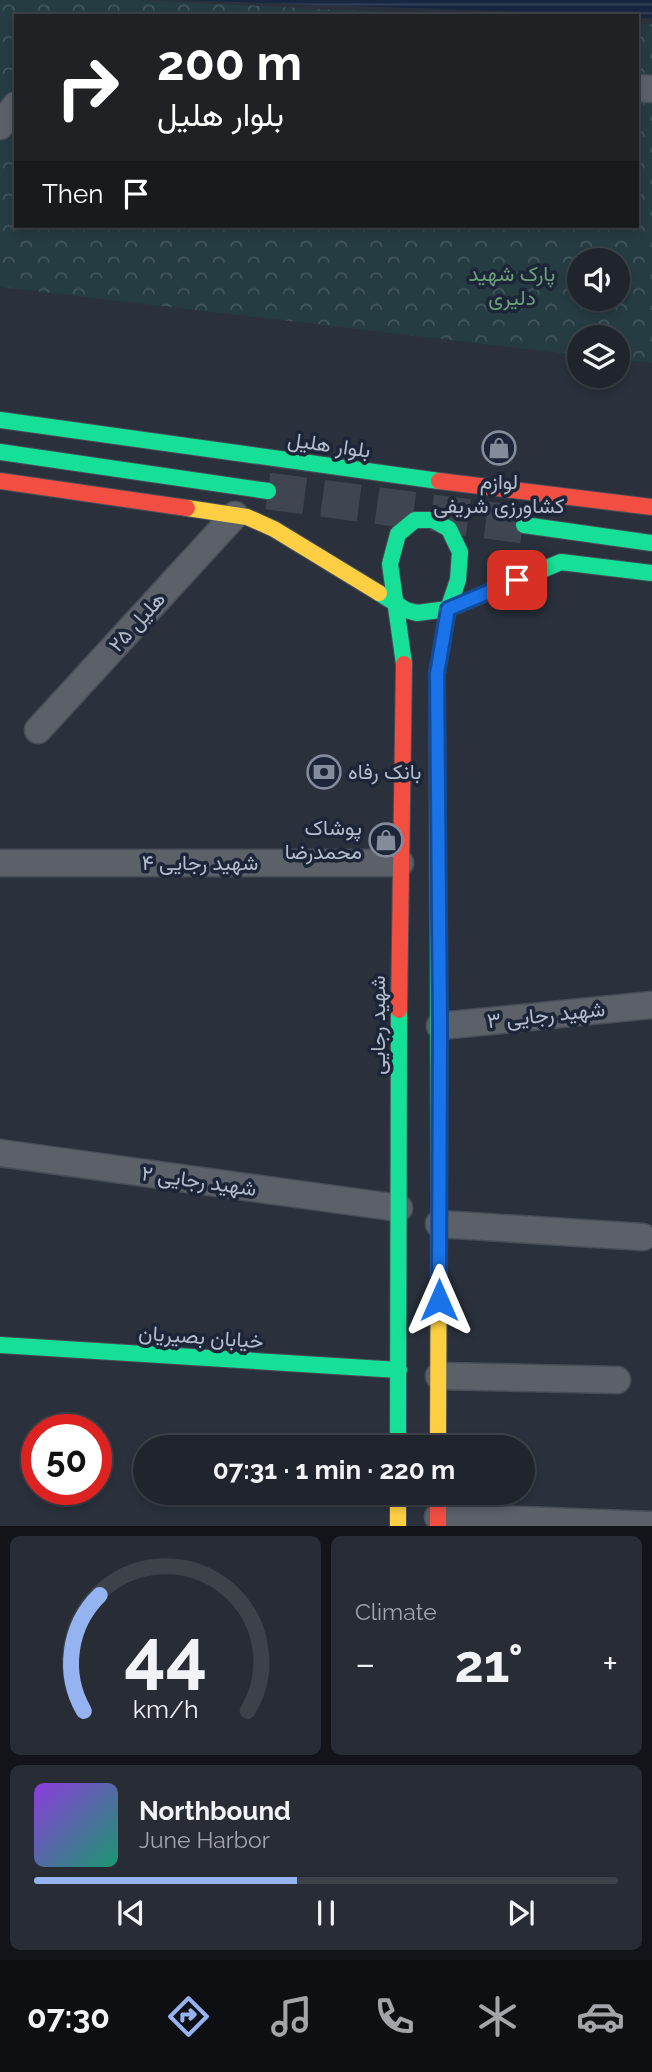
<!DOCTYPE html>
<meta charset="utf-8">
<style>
:root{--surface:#20252d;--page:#282d35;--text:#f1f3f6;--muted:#a2a5aa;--line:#3d4249;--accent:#95b2f1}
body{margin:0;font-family:Raleway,Vazirmatn,sans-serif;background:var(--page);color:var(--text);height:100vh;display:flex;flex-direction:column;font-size:26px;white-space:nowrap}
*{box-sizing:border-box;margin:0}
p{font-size:23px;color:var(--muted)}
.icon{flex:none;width:38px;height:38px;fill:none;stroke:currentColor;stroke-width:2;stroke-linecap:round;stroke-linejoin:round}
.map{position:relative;height:1526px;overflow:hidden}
.drawer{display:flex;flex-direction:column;gap:10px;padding:10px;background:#121419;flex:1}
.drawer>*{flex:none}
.guide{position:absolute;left:14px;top:14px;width:625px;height:214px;border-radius:0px;box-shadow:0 4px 10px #0003,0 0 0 2px var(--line);background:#202124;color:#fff;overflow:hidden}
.controls{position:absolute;left:567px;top:248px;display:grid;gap:14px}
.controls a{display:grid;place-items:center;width:63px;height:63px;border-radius:50%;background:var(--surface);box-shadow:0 4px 10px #0003,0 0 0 2px var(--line);font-size:35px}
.speed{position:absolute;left:21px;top:1414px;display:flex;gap:14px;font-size:35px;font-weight:700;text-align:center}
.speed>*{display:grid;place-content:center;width:91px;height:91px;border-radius:50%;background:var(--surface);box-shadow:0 4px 10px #0003,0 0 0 2px var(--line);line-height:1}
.speed .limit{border:10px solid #d22;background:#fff;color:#111}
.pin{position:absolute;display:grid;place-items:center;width:60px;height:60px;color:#fff;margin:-30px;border-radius:14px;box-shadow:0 4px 10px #0006}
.me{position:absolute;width:77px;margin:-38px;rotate:0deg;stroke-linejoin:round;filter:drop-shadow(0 0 5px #0008)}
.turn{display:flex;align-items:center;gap:24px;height:147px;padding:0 28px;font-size:32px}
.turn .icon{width:91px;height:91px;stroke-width:2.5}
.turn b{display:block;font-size:49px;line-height:60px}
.then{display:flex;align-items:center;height:66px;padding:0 28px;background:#0003;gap:14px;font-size:26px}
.big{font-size:52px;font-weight:700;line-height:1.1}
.drawer .card{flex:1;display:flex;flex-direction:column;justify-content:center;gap:10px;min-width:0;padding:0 24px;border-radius:10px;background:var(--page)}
.drawer .dial{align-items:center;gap:0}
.dial svg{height:182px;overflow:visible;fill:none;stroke:var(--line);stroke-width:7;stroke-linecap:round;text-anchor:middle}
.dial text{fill:var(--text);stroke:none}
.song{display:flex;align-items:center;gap:21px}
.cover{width:84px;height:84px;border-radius:10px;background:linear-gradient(135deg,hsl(270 70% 55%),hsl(160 70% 35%))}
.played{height:7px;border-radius:4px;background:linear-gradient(90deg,var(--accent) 45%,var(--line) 45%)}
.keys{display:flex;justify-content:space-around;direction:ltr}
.heat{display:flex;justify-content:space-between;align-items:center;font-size:38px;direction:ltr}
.drawer .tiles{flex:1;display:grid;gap:10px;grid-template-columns:1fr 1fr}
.card:last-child{grid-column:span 2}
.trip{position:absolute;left:133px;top:1435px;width:402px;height:70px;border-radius:35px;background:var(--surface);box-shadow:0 4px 10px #0003,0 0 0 2px var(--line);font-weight:700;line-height:70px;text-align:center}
.dock{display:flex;height:112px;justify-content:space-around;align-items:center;background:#0d0f12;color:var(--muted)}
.dock .icon{width:49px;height:49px}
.dock .selected{color:var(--accent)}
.dock b{font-size:32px;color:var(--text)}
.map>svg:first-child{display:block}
.forest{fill:url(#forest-crowns);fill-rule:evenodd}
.water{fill:url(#water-rules)}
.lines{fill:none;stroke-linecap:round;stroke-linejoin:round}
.secondary-tunnel{stroke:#3f4652;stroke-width:37;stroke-dasharray:37 18;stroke-linecap:butt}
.street-casing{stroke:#484e58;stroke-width:29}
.fast-casing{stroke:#484e58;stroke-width:18}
.slow-casing{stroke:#484e58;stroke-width:18}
.jam-casing{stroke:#484e58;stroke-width:18}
.street{stroke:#5b6069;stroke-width:26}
.fast{stroke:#16e098;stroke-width:16}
.slow{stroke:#ffcf43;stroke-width:16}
.jam{stroke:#f24e42;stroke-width:16}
.route-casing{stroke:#114b97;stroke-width:18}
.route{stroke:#1a73e8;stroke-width:12}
.labels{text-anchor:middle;stroke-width:7;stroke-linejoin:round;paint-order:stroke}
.park-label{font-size:21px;fill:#6aa079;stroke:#1d2638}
.street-label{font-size:21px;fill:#b5bccc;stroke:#1d2638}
.poi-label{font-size:21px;fill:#b5bccc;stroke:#1d2638}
</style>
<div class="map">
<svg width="652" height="1526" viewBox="0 0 652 1526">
<defs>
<pattern id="forest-crowns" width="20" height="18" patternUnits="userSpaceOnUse" patternTransform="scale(1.75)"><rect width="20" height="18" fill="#263c43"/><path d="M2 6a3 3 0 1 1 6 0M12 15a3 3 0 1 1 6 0" fill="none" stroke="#43565d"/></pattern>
<pattern id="water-rules" width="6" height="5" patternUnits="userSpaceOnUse" patternTransform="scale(1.75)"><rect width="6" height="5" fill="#172641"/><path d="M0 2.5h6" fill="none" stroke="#36445b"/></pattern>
</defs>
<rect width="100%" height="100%" fill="#2a313c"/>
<path class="forest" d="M0,0H136L469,16H16V226H637V24H652V363L618,359V338H579V355L0,287ZM579,261H618V299H579Z"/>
<path class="water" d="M175,0H652V18H637V16Z"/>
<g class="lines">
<path class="secondary-tunnel" d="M268,491L524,525"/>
<defs>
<path id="street" d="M637,88L652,89
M0,126L16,105
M38,730L235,515
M0,863H400
M440,1026L652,1005
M0,1153L399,1208
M439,1224L643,1237
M439,1376L617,1380
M438,1517L652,1525"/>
<path id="fast" d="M0,420L439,481
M0,452L268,491
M524,525L652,543
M379,593L406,610L417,613L448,609L561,562L652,573
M404,664L390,564L398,534L415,520H433L449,529L460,552L458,580L448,609L437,674L439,1200
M0,1345L399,1370
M398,1447L399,1010"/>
<path id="slow" d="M187,508L247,517L274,529L379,593
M438,1447L439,1200
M398,1493V1526"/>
<path id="jam" d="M0,481L187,508
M439,481L652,507
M399,1010L404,664
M438,1493V1526"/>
</defs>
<use href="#street" class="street-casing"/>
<use href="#fast" class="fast-casing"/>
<use href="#slow" class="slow-casing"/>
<use href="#jam" class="jam-casing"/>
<use href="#street" class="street"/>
<use href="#fast" class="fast"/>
<use href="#slow" class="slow"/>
<use href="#jam" class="jam"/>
</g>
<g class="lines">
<defs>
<path id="route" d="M439,1300L440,1026L437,674L448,609L517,580"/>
</defs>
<use href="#route" class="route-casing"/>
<use href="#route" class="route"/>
</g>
<defs>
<symbol id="shop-ring" viewBox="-11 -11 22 22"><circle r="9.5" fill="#1d2638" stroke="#848b9a" stroke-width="1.5"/><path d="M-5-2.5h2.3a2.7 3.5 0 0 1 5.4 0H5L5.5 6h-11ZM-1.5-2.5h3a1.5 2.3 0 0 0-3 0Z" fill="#848b9a"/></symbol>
<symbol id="bank-ring" viewBox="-11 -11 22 22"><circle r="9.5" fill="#1d2638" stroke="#848b9a" stroke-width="1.5"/><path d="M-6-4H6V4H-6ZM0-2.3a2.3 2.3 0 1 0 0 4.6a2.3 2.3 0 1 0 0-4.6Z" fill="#848b9a"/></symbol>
</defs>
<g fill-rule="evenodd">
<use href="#shop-ring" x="480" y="429" width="38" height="38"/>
<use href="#bank-ring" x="305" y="753" width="38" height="38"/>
<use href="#shop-ring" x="367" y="821" width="38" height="38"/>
</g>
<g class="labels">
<g class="park-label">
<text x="512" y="281">پارک شهید<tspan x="512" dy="24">دلیری</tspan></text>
</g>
<g class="street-label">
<text transform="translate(329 445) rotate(8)" y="7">بلوار هلیل</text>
<text transform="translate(137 622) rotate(-48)" y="7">هلیل ۲۵</text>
<text x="200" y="870">شهید رجایی ۴</text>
<text transform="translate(546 1015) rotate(-6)" y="7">شهید رجایی ۳</text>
<text transform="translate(378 1025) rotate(-90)" y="7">شهید رجایی</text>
<text transform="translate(199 1181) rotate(8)" y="7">شهید رجایی ۲</text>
<text transform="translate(201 1337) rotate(4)" y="7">خیابان بصیریان</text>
</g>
<g class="poi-label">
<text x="499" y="489">لوازم<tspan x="499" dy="24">کشاورزی شریفی</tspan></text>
<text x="348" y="779" text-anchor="start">بانک رفاه</text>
<text x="362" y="835" text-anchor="end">پوشاک<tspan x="362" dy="24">محمدرضا</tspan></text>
</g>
</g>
</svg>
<div class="controls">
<a><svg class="icon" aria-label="sound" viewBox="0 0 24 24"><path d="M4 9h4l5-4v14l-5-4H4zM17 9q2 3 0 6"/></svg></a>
<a><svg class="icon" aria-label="layers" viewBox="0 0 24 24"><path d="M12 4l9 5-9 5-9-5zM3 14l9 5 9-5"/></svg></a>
</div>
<div class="speed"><div class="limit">50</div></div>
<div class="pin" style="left:517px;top:580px;background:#d93025"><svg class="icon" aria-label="arrive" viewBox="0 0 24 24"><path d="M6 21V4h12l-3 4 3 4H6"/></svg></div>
<svg class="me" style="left:439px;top:1300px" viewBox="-20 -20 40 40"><path d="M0-17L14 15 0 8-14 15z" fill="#1a73e8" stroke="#fff" stroke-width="4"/></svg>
<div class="trip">07:31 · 1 min · 220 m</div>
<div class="guide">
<div class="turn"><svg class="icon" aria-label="right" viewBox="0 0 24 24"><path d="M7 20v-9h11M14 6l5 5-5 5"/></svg><div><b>200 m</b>بلوار هلیل</div></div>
<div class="then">Then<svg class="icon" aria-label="arrive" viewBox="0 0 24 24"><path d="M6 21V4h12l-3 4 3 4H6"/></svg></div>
</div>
</div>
<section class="drawer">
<div class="tiles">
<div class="card dial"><svg viewBox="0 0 100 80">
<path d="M14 69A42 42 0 1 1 86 69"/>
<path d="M14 69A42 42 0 0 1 21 18" stroke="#95b2f1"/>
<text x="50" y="56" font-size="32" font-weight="700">44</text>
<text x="50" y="72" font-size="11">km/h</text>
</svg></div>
<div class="card"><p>Climate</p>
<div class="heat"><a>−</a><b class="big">21°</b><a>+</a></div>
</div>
<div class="card">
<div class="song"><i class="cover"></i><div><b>Northbound</b><p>June Harbor</p></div></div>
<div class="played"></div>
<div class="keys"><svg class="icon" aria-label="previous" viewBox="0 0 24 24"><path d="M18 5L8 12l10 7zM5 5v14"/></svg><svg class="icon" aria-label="pause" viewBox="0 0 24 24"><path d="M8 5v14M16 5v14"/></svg><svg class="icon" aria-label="next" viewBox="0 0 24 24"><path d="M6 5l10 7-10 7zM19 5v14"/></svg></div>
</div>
</div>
</section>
<nav class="dock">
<b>07:30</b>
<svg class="icon selected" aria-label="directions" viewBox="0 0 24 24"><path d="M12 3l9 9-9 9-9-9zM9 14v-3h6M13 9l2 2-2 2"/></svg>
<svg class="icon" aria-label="music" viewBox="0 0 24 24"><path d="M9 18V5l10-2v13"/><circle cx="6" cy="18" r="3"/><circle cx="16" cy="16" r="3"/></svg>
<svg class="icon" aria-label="phone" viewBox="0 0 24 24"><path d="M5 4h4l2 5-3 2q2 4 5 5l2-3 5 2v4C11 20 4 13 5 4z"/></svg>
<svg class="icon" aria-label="climate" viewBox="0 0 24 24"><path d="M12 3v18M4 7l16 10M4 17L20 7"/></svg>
<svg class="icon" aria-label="car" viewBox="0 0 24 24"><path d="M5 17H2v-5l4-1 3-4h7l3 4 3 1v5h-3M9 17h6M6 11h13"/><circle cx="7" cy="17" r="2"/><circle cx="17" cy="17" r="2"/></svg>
</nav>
